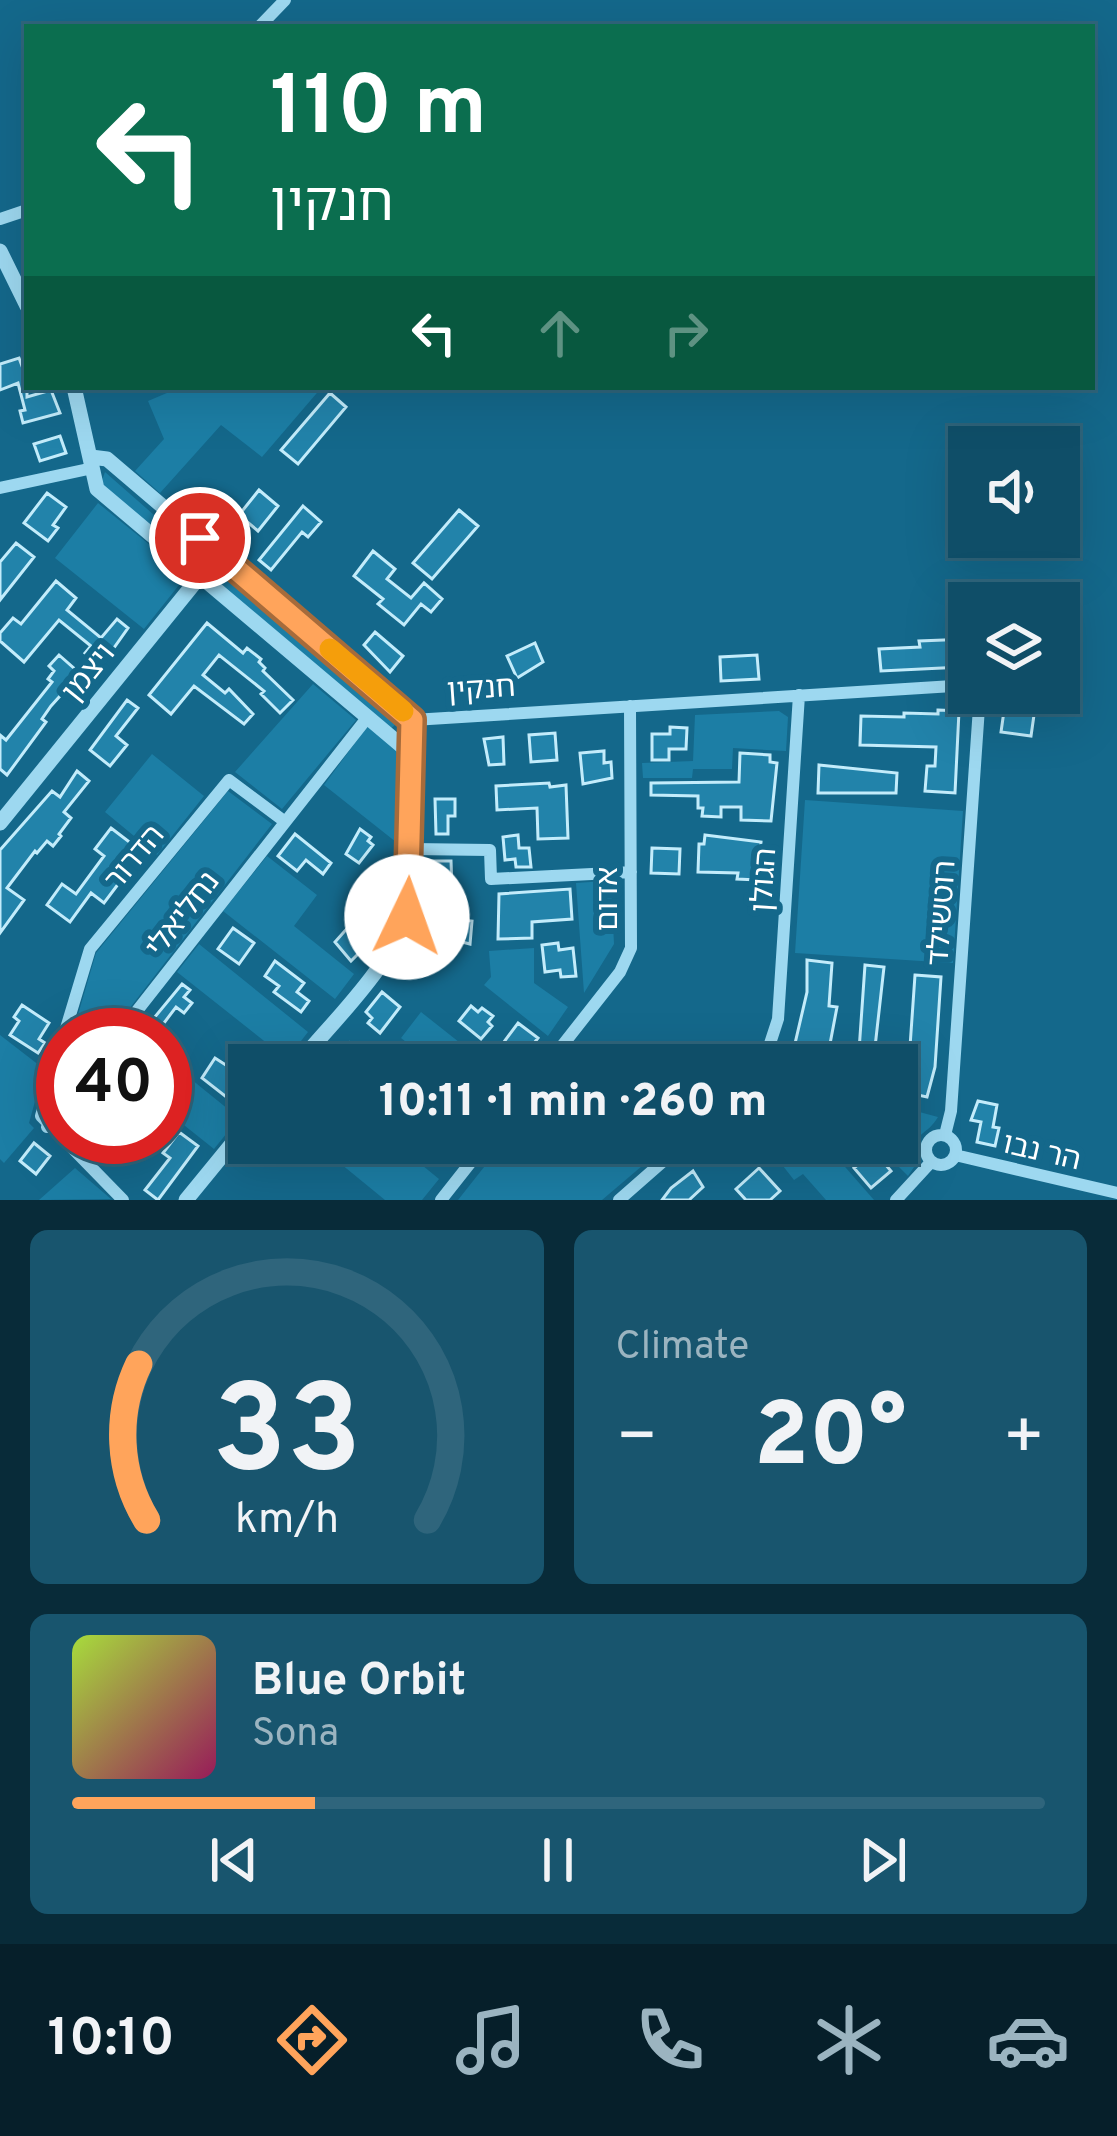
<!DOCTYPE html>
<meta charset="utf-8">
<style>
:root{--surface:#0f4e68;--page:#18556e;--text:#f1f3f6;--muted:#9bb4c0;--line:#2f657c;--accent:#ffa45b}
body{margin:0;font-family:Overpass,"Noto Sans Hebrew",sans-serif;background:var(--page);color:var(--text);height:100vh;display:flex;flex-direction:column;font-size:45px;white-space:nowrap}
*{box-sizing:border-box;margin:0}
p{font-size:39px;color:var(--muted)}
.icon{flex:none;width:66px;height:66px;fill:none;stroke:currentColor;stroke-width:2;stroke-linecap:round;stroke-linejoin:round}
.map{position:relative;height:1200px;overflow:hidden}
.drawer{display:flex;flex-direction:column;gap:30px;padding:30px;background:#082b39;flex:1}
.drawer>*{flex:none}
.hud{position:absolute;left:24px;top:24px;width:1071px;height:366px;border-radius:0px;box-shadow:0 12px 48px #0002,0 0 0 3px var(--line);background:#0b6e4f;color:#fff;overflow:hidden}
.fabs{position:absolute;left:948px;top:426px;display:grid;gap:24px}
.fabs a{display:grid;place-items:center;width:132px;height:132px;border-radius:0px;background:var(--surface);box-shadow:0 12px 48px #0002,0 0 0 3px var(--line);font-size:60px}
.speed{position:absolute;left:36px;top:1008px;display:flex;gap:24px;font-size:60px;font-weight:700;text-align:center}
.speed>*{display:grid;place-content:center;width:156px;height:156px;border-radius:50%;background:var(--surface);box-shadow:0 12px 48px #0002,0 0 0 3px var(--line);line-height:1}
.speed .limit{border:18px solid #d22;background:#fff;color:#111}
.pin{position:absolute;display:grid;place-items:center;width:102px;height:102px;color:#fff;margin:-51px;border:6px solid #fff;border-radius:50%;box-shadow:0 3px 12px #0007}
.me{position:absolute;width:132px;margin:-66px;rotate:3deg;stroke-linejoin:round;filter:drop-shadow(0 0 9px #0008)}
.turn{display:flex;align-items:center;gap:42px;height:252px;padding:0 48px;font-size:54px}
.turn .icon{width:156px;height:156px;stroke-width:2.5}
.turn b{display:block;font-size:84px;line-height:102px}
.lanes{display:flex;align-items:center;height:114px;padding:0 48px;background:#0003;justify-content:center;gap:60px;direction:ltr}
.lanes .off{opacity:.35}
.big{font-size:90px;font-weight:800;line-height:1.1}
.drawer .card{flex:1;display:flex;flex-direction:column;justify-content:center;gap:18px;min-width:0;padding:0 42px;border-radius:18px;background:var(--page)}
.drawer .dial{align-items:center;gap:0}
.dial svg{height:312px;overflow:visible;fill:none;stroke:var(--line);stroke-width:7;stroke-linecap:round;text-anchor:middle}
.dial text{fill:var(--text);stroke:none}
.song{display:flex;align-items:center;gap:36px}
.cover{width:144px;height:144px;border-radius:18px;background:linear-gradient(135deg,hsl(80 70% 55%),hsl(330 70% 35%))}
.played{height:12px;border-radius:6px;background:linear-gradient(90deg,var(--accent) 25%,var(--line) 25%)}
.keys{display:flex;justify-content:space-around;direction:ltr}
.heat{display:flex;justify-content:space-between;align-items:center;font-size:66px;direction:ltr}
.drawer .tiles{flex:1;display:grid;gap:30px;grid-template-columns:1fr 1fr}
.card:last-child{grid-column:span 2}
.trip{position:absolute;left:228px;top:1044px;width:690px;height:120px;border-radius:0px;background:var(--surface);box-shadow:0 12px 48px #0002,0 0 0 3px var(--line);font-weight:800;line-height:120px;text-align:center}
.menu{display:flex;height:192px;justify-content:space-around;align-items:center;background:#061f2a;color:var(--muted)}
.menu .icon{width:84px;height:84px}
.menu .on{color:var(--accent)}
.menu b{font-size:54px;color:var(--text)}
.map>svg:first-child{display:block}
.green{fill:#1c7ea5}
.building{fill:#2283aa;stroke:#c3ecfb;stroke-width:3}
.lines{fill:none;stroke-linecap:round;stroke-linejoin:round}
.minor{stroke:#9dd8f0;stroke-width:12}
.tertiary{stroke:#9dd8f0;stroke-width:15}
.route-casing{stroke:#a66b3b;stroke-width:30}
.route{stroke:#ffa45b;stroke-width:21}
.slow{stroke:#f59e0b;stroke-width:21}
.labels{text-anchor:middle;stroke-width:12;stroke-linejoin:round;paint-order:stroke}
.street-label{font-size:30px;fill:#fff;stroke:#14688b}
</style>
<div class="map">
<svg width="1117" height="1200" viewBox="0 0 1117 1200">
<rect width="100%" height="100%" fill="#14688b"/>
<path class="green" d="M181,387H322L262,457L221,425L160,493L135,471L164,439L148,401Z
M105,472L195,551L191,564L100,486Z
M98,503L187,575L144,629L55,558Z
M217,567L401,720L389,730L207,577Z
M313,684L356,720L282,809L235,772Z
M779,711L788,717L786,751L733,748L732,769H693L692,778H643L642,763L693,761L695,715Z
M369,724L402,754L401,846L324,785Z
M152,754L204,796L157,855L105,812Z
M228,791L272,824L109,1035H72L96,953Z
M805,800L963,811L953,963L795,953Z
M267,856L317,895L294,926L354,974L335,999L223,911Z
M605,881L611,883L614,944L584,993L576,883Z
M199,944L308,1032L287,1059L177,972Z
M534,948V983L568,1007L548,1036L484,985L491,977L489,951Z
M421,1012L488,1065H411L420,1053L401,1038Z
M0,1035L44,1069L29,1123L34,1128L4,1163L0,1159Z
M575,1051L750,1064L564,1065Z
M165,1058L239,1118L214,1149L165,1110Z
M897,1106L938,1117C926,1138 910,1130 916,1164L908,1176L875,1143H897Z
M359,1143H395L439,1179L422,1200H385L341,1164Z
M503,1143H669L602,1200H458Z
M765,1143H839L832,1152L874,1200H826L803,1174L794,1180Z
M75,1168L111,1199L39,1200Z"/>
<path class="building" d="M19,358L22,366L27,364V397L51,390L60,413L23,423L20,411L25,410L18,383L0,390V364Z
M330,393L346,407L298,464L281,450Z
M60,436L66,453L40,461L34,444Z
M259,490L278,506L258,531L239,515Z
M47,493L66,507L53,525L58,528L48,541L24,523Z
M303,506L321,522L308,537L302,532L271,570L259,560Z
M459,510L478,526L432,579L413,563Z
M16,543L34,557L0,600V562Z
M373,551L395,569L387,579L411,598L424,583L442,599L431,612L421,604L404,625L378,604L383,599L354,576Z
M56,581L76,598L67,610L101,638L117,619L128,628L101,666L85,653L91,646L59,620L24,662L0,641V633L13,618L21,624Z
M207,623L243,653L247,648L261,659L259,662L265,668L263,671L293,700L280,713L261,694L264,691L219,655L203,675L225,693L229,689L253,714L244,724L194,686L171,714L149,695Z
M375,632L403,656L390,672L364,645Z
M969,639V650H963L962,667L881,671L879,649L920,647L919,641Z
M535,643L543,662L517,678L507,656Z
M59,655L85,678L75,690L70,685L51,706L42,719L46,722L7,775L0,769V735L6,740L52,682L48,679L54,671L49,666Z
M757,655L759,679L721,681L720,657Z
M127,700L138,708L116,736L127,745L110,766L90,750Z
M938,710L959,711L955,793L925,791L927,766H935L936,747L860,745L861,716L904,717V713L938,714Z
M1004,711L1034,715L1031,736L1001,732Z
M670,727L687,728L686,749H669V760H652V734H670Z
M555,733L557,760L531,762L529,735Z
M503,737L504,764L489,765L484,739Z
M604,751V763L611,762L612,778L583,784L580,753Z
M740,753L770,755V762L777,763L771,821L741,820V807H721V817L702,816L703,808H698V796L651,795V783L739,782Z
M819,765L897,773L896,793H818Z
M77,771L89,781L64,812L71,818L59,834L61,836L53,846L47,841L37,853L35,851L7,888L24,900L0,933V850L52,791L60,797Z
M549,783L550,787L566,785L568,838L538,839L537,808L497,810L496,786Z
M435,799H455V816H448V834H436Z
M111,828L132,844L108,875L119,883L104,903L91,893L70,922L47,905L62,884L76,894L104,856L95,849Z
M360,829L371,837L368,841L373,845L359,863L346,854Z
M295,834L331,863L323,874L306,860L297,871L278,856Z
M518,835L519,848H529L531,867H516L515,859L505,860L503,837Z
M705,835L761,842L758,880L737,879L738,873L698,872L699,844H704Z
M652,848L680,849L679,874L651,873Z
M431,861H451L452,888L432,889Z
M570,889L572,919L532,922V938L498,939L499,894Z
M375,897L387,907L365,935L372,940L351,961L335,942Z
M445,913L462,914L461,920L472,921L470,944L443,937Z
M233,928L254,943L239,964L218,949Z
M558,943L559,950L573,948L576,976L561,977L560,970L545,972L542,945Z
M807,960L832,963L829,1006L837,1007L826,1065H790L807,992Z
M275,961L304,983L297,992L309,1001L301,1012L274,992L279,986L265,976Z
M865,965L884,967L873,1065H858Z
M915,975L941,977L935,1067L927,1097L899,1091L909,1061Z
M182,984L190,990L184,997L192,1003L184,1013L176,1007L155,1035H140Z
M382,992L400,1007L380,1033L368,1023L372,1018L366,1012Z
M22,1005L49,1023L39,1039L45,1043L38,1053L10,1035L19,1021L14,1017Z
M471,1006L478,1012L482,1008L493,1016L488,1022L492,1026L481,1039L459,1021Z
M518,1023L538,1038L517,1065H509L495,1054Z
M350,1043L362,1054L375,1065H332Z
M258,1047L269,1054L262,1065H249V1084L239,1098L229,1091L225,1096L202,1078L215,1058L232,1069L244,1053L251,1058Z
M978,1101L997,1105L993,1127L999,1128L995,1146L977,1142L981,1122L971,1120Z
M179,1132L198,1146L158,1200L145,1190L170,1158L163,1153Z
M96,1137H122L128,1157L109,1159L108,1152L98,1153Z
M34,1143L50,1156L36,1174L20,1161Z
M874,1151L891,1171L871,1188L854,1168Z
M759,1168L780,1191L770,1200H746L736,1189Z
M693,1171L703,1187L689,1200H662L671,1188Z"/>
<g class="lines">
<path class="minor" d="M259,27L285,0
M0,219L27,210
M0,488L93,468
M413,720L969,685
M411,849L490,850L491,879L631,872
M64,1035L90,949L229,780L284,821
M118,1035L367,718
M63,1039L41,1116L123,1200
M547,1065L620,972L631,948L630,706
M763,1065L778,1019L799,695
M47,1127L63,1106
M926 1150a15 15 0 1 1 30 0a15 15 0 1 1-30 0Z
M945,1135L951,1111L980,693
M955,1155L1117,1193
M441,1200L486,1143
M619,1200L684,1143
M896,1200L931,1162"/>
<path class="tertiary" d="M0,251L27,306
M74,387L97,489L410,753
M91,457L107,459L413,720L410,896C404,956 334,1019 297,1065
M0,823L218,554
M186,1200L249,1123"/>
</g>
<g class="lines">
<defs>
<path id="route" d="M200,538L412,720L407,917"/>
</defs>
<use href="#route" class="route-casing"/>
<use href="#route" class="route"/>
<path class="slow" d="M330,649L403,711"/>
</g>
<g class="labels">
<g class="street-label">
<text transform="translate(88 672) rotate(-51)" y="10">ויצמן</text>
<text transform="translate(481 688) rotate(-4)" y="10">חנקין</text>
<text transform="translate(134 857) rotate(-50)" y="10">הדרור</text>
<text transform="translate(763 880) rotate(-86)" y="10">הגולן</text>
<text transform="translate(607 899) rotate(-90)" y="10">אדום</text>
<text transform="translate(941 913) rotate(-86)" y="10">רוטשילד</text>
<text transform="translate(182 914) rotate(-52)" y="10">נחליאלי</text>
<text transform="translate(1042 1151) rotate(13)" y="10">הר נבו</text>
</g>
</g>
</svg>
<div class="fabs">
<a><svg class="icon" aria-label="sound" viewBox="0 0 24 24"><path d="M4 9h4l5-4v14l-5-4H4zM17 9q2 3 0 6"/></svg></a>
<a><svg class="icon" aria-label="layers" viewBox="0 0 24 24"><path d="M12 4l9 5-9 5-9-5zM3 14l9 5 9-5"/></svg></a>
</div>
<div class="speed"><div class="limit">40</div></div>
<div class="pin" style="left:200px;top:538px;background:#d93025"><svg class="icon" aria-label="arrive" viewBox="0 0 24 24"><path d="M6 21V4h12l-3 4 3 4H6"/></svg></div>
<svg class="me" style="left:407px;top:917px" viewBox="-20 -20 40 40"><circle r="19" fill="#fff"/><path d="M0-13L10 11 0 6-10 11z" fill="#ffa45b"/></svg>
<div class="trip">10:11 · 1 min · 260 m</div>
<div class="hud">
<div class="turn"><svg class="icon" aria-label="left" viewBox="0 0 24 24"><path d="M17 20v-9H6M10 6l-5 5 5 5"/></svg><div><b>110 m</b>חנקין</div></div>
<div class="lanes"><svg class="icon" aria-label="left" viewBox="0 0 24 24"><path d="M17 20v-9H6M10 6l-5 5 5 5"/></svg><svg class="icon off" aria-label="ahead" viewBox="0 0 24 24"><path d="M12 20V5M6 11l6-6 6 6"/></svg><svg class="icon off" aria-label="right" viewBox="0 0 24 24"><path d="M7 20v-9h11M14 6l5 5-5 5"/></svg></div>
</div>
</div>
<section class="drawer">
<div class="tiles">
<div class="card dial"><svg viewBox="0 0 100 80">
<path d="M14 69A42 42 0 1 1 86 69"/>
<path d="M14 69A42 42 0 0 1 12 29" stroke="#ffa45b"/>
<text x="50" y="56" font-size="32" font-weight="700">33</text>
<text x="50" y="72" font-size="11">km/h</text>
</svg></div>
<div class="card"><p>Climate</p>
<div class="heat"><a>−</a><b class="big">20°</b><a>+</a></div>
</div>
<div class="card">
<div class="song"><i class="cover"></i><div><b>Blue Orbit</b><p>Sona</p></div></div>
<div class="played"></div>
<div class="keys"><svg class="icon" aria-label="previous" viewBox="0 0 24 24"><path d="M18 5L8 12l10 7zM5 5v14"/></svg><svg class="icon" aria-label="pause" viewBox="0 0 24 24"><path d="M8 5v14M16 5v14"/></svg><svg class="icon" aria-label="next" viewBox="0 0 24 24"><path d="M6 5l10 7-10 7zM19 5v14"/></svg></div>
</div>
</div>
</section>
<nav class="menu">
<b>10:10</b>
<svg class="icon on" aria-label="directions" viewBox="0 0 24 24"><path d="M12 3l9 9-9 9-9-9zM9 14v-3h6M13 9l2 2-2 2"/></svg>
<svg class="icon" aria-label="music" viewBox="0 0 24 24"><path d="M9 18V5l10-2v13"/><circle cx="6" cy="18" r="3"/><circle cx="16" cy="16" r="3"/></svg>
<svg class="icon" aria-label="phone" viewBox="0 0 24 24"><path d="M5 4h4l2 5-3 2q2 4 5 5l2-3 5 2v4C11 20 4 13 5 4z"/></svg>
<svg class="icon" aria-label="climate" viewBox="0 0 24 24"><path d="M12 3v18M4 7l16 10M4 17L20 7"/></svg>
<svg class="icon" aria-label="car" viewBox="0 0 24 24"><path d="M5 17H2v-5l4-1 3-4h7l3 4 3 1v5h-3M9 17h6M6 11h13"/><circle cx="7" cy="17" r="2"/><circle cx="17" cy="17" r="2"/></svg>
</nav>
